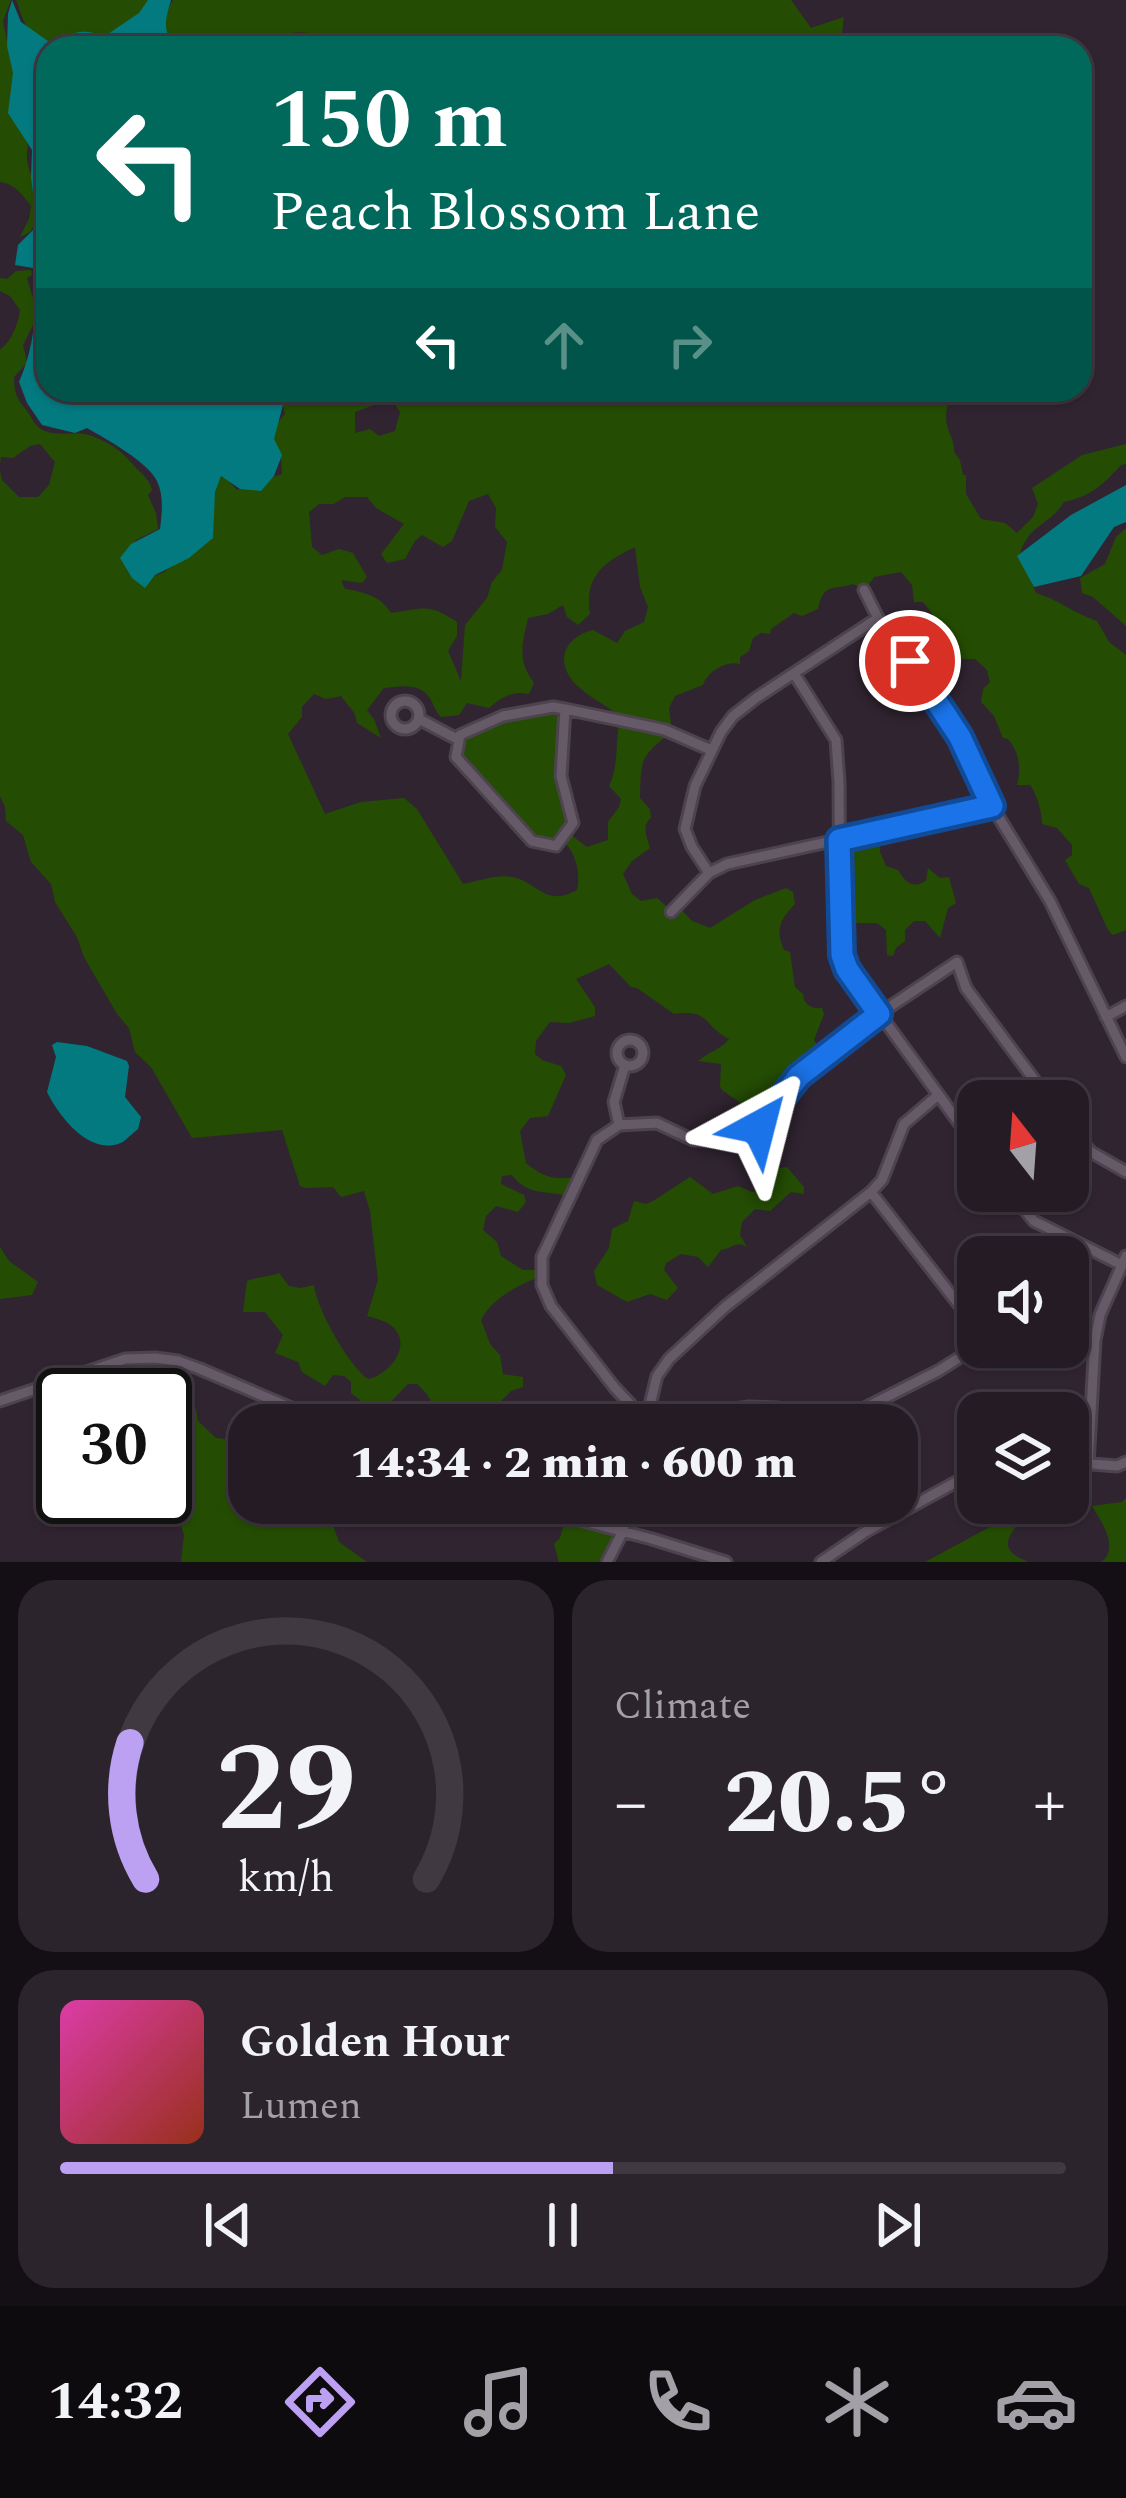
<!DOCTYPE html>
<meta charset="utf-8">
<style>
:root{--surface:#241b25;--page:#2c242d;--text:#f1f3f6;--muted:#a3a1a7;--line:#413942;--accent:#bca0f2}
body{margin:0;font-family:Spectral,serif;background:var(--page);color:var(--text);height:100vh;display:flex;flex-direction:column;font-size:45px;white-space:nowrap}
*{box-sizing:border-box;margin:0}
p{font-size:39px;color:var(--muted)}
.icon{flex:none;width:66px;height:66px;fill:none;stroke:currentColor;stroke-width:2;stroke-linecap:round;stroke-linejoin:round}
.map{position:relative;height:1562px;overflow:hidden}
.drawer{display:flex;flex-direction:column;gap:18px;padding:18px;background:#140f14;flex:1}
.drawer>*{flex:none}
.hud{position:absolute;left:36px;top:36px;width:1056px;height:366px;border-radius:36px;box-shadow:0 3px 9px #0004,0 0 0 3px var(--line);background:#00695c;color:#fff;overflow:hidden}
.needle{width:78px;rotate:343deg}
.controls{position:absolute;left:957px;top:1080px;display:grid;gap:24px}
.controls a{display:grid;place-items:center;width:132px;height:132px;border-radius:24px;background:var(--surface);box-shadow:0 3px 9px #0004,0 0 0 3px var(--line);font-size:60px}
.speed{position:absolute;left:36px;top:1368px;display:flex;gap:24px;font-size:60px;font-weight:700;text-align:center}
.speed>*{display:grid;place-content:center;width:156px;height:156px;border-radius:50%;background:var(--surface);box-shadow:0 3px 9px #0004,0 0 0 3px var(--line);line-height:1}
.speed .limit{border:6px solid #111;border-radius:18px;background:#fff;color:#111}
.pin{position:absolute;display:grid;place-items:center;width:102px;height:102px;color:#fff;margin:-51px;border:6px solid #fff;border-radius:50%;box-shadow:0 3px 12px #0007}
.me{position:absolute;width:132px;margin:-66px;rotate:38deg;stroke-linejoin:round;filter:drop-shadow(0 0 9px #0008)}
.turn{display:flex;align-items:center;gap:42px;height:252px;padding:0 36px;font-size:54px}
.turn .icon{width:156px;height:156px;stroke-width:2.5}
.turn b{display:block;font-size:84px;line-height:102px}
.lanes{display:flex;align-items:center;height:114px;padding:0 36px;background:#0003;justify-content:center;gap:60px;direction:ltr}
.lanes .off{opacity:.35}
.big{font-size:90px;font-weight:800;line-height:1.1}
.drawer .card{flex:1;display:flex;flex-direction:column;justify-content:center;gap:18px;min-width:0;padding:0 42px;border-radius:36px;background:var(--page)}
.drawer .dial{align-items:center;gap:0}
.dial svg{height:312px;overflow:visible;fill:none;stroke:var(--line);stroke-width:7;stroke-linecap:round;text-anchor:middle}
.dial text{fill:var(--text);stroke:none}
.song{display:flex;align-items:center;gap:36px}
.cover{width:144px;height:144px;border-radius:18px;background:linear-gradient(135deg,hsl(320 70% 55%),hsl(10 70% 35%))}
.played{height:12px;border-radius:6px;background:linear-gradient(90deg,var(--accent) 55%,var(--line) 55%)}
.keys{display:flex;justify-content:space-around;direction:ltr}
.heat{display:flex;justify-content:space-between;align-items:center;font-size:66px;direction:ltr}
.drawer .tiles{flex:1;display:grid;gap:18px;grid-template-columns:1fr 1fr}
.card:last-child{grid-column:span 2}
.trip{position:absolute;left:228px;top:1404px;width:690px;height:120px;border-radius:36px;background:var(--surface);box-shadow:0 3px 9px #0004,0 0 0 3px var(--line);font-weight:800;line-height:120px;text-align:center}
.dock{display:flex;height:192px;justify-content:space-around;align-items:center;background:#0e0b0f;color:var(--muted)}
.dock .icon{width:84px;height:84px}
.dock .current{color:var(--accent)}
.dock b{font-size:54px;color:var(--text)}
.map>svg:first-child{display:block}
.green{fill:#244d03;fill-rule:evenodd}
.water{fill:#037a80}
.lines{fill:none;stroke-linecap:round;stroke-linejoin:round}
.minor-casing{stroke:#4c434e;stroke-width:15}
.minor{stroke:#675a68;stroke-width:9}
.route-casing{stroke:#114b97;stroke-width:30}
.route{stroke:#1a73e8;stroke-width:21}
</style>
<div class="map">
<svg width="1126" height="1562" viewBox="0 0 1126 1562">
<rect width="100%" height="100%" fill="#302431"/>
<path class="green" d="M0,0H11L3,21L28,146C24,164 32,172 34,188C36,199 34,210 37,221L30,232L20,237L29,219L31,206C22,194 15,184 0,182Z
M16,0H150C141,13 129,25 115,33C99,42 56,51 40,40C24,30 22,15 16,0Z
M173,0H791L811,28L844,17L841,40L846,48H375L364,38H348L336,48H319L308,33C293,31 288,33 276,43L275,48H181L159,30L163,17Z
M31,270L32,275L27,278L38,315L23,345L27,363L14,377C14,393 17,399 27,411C31,416 33,422 37,426C52,440 76,429 92,436C112,444 122,451 136,468C144,476 149,479 152,490L148,495L156,513L158,529L136,540L128,551L144,580L164,572L199,543L213,536L206,517C218,505 212,489 220,477L226,478L237,490L282,474L281,458L269,433L285,414L279,390H366L367,393L375,390H949C950,400 946,407 946,418C946,430 955,439 954,452L960,460L963,475H966V494L981,519L1005,523L1017,533L1033,517L1038,504L1032,488L1082,455L1126,444V464L1121,465C1103,485 1091,496 1064,502C1051,524 1028,525 1020,554L1036,593C1058,599 1075,614 1097,621L1109,642L1126,655V930L1113,935L1108,930L1089,888L1079,884L1065,860L1072,855V845L1057,828L1042,824C1043,815 1036,792 1030,785H1017C1021,770 1020,753 1008,739L1003,738L994,716L981,702L983,689L990,682L987,670L975,659H963L948,672L953,659L942,642L935,640L922,647C942,625 943,627 923,602H914L912,585L901,572L874,577L865,590L853,584C832,591 824,582 818,609L802,616L794,613L771,629L770,634L761,633L753,638L749,651L740,657V664C726,660 707,672 703,685L675,696L669,708L672,731C640,758 641,757 640,798L650,809L651,818C641,826 647,837 650,848L632,861L623,874L632,894L641,901L657,898L666,906H678L692,921L710,928L755,900L786,888L793,892L795,904C780,919 775,930 784,950L790,952L795,987L803,994C804,1005 811,1009 822,1008L824,1014L814,1040L825,1056L792,1084L763,1119L722,1090L720,1086L721,1064L698,1061C708,1052 722,1049 729,1039C702,1025 711,1009 674,1014L637,988L631,987L609,964L576,979L595,1007V1016L569,1023L550,1022L536,1041L535,1054L542,1060L561,1066L566,1075L548,1116L530,1118L520,1131L526,1163C544,1178 554,1180 577,1177L568,1196C544,1190 528,1196 512,1175L502,1176L501,1184L524,1195L526,1202L518,1212L496,1206L486,1216L483,1230L497,1242L501,1256L523,1270H541L540,1277C519,1284 491,1299 481,1320L490,1344L500,1355L503,1374L523,1377V1387L511,1391L496,1406L500,1425H452L446,1422L434,1425C439,1408 429,1395 417,1384H408L385,1408V1417L392,1425H358L365,1411V1404L351,1393V1382L344,1376L333,1375L325,1386L302,1372L298,1362L275,1353L283,1335L265,1312H243L247,1281C257,1277 268,1277 279,1273L289,1286L301,1288L314,1285C316,1307 348,1365 368,1379C389,1375 412,1347 394,1328C387,1321 377,1319 367,1316L378,1280L370,1211L364,1191L341,1197L333,1187L306,1188L300,1186L282,1130L192,1138L151,1067L135,1052L129,1028L117,1014L84,957L77,937L55,902L51,884L31,862L23,835L6,821L5,807L0,796V471L2,480L19,497H38L49,485L55,462L40,444L30,446L13,458L1,457L0,464V350C12,340 18,325 20,310L10,296L0,291V278L7,279L16,271ZM385,401L394,403L400,412L395,431L379,436L370,429L355,433V412ZM488,494L496,508L495,527L507,542L502,570L492,582L487,598L465,625L461,681L448,651L457,636V622C428,602 422,609 391,613C381,596 364,592 345,589L341,580L362,583L367,577L353,553L339,549L322,555L312,547L309,512L319,504H334L345,497H367L376,508L404,524L381,554L387,563L405,559L415,541L422,535L443,547L452,541L469,501ZM635,547L640,587L648,607L644,622L625,631L617,643L593,630C561,638 554,666 580,688C592,699 608,706 621,717C614,740 620,764 609,786L621,799L619,807L608,822V840L587,847L567,832L572,809L561,777L567,713C537,710 478,718 460,742L462,763L526,832L539,841C546,840 554,838 561,841C576,848 581,876 577,890C544,908 539,882 512,877C498,874 478,881 463,884L417,809L404,798L361,802L325,814L288,734L302,717V707L314,694L326,699L341,696L355,714L357,723L381,738L374,719L367,710L384,688C401,686 421,682 431,700C434,706 436,712 441,717L459,715L467,703L489,708C500,698 513,690 529,694L534,683C517,660 522,644 528,618L548,614L563,605L567,617L578,625L590,614C584,576 604,562 635,547Z
M1126,528V626L1093,597L1082,593L1080,578L1105,564L1116,537Z
M881,832L880,852L886,866L898,870C906,883 912,889 926,881L928,868L940,878L949,877L956,903L948,908L940,938L925,921H914L905,930V941L896,948L893,956L887,955L886,930L877,923H840L839,839Z
M787,1167L804,1187V1194L791,1192L770,1211L755,1209L742,1222L740,1235L747,1247C736,1240 732,1249 721,1250L708,1267L698,1257L681,1254L666,1263L664,1270L678,1288L667,1300L650,1294L627,1302L597,1285L594,1271L609,1248L612,1229L628,1221L634,1201L646,1204L653,1201L690,1177L713,1194L738,1186L752,1192H762L772,1181L779,1168Z
M0,1247L9,1261L38,1282L32,1295L0,1299Z
M157,1358L152,1395H109L99,1369Z
M165,1406L175,1409H196L198,1421L216,1438L242,1441L249,1456V1503H325L339,1542L367,1562H181L184,1535L165,1476Z
M1126,1498V1562H1101C1120,1549 1102,1522 1092,1506L1122,1502Z
M1028,1512C1011,1533 993,1548 1028,1562H925L1001,1521Z
M566,1517L621,1529L607,1562H559L554,1544L560,1538Z"/>
<path class="water" d="M12,0L21,22L55,46C76,30 79,29 105,36L139,13L148,0H171C165,21 161,33 179,48H48V390H278L284,401L274,439L282,455L274,476L261,491L240,489L221,476L215,492L213,538L189,558L155,575L145,588L132,578L120,558L131,544L160,529C162,513 164,496 157,481C148,462 106,439 87,428L75,433L42,425L27,403L19,382C35,346 38,307 33,268L15,265L18,245L37,226L31,177L32,150L8,113L13,73L7,46L8,14Z
M1126,485V522L1114,527L1081,576L1034,587L1017,556L1071,515Z
M57,1042L87,1046L127,1061L129,1066L125,1097L141,1117L138,1129C137,1130 124,1141 123,1142C90,1158 59,1116 47,1092L56,1057L52,1045Z"/>
<g class="lines">
<defs>
<path id="minor" d="M864,590L878,618L935,697L960,737L992,806L1050,901L1126,1057
M795,675L836,740L839,782L840,933L842,955L847,969L978,1149
M391 715a14 14 0 1 1 28 0a14 14 0 1 1-28 0Z
M565,709L561,776L573,823L556,846L532,841L456,757L460,735L503,716L553,707L565,709L652,727L665,730L711,750
M419,719L459,740
M709,873L692,847L685,829L695,786L721,732L733,716L756,698L878,618
M671,912L709,873L727,864L992,806
M1106,1017L1126,1006
M617 1053a13 13 0 1 1 26 0a13 13 0 1 1-26 0Z
M619,1125L614,1102L625,1065
M1068,1125L1091,1152L1126,1172
M1009,1191L1034,1221L1122,1265
M871,1192L970,1319L978,1325
M1068,1336L1095,1340
M978,1346L938,1371L837,1422L821,1424L778,1408L749,1407L665,1418L647,1416L633,1407L615,1388L551,1306L542,1285V1257L597,1140L619,1125L657,1123L693,1140H728L759,1127L798,1075L879,1014L957,962L966,988L1050,1101
M0,1401L125,1359L155,1358L178,1361L200,1369L331,1425
M645,1425L657,1376L669,1359L725,1307L871,1192L882,1180L904,1124L937,1096
M1068,1462L1117,1466L1126,1462
M1088,1465L1095,1340L1100,1315L1126,1256
M515,1503L652,1539L726,1562
M607,1562L623,1531L628,1503
M821,1562L865,1532L978,1470"/>
</defs>
<use href="#minor" class="minor-casing"/>
<use href="#minor" class="minor"/>
</g>
<g class="lines">
<defs>
<path id="route" d="M759,1127L799,1076L879,1014L847,969L842,955L839,840L992,806L960,737L910,661"/>
</defs>
<use href="#route" class="route-casing"/>
<use href="#route" class="route"/>
</g>
</svg>
<div class="controls">
<a><svg class="needle" viewBox="-14 -14 28 28"><path d="M0-13l5 13h-10z" fill="#e53935"/><path d="M0 13l5-13h-10z" fill="#a3a1a7"/></svg></a>
<a><svg class="icon" aria-label="sound" viewBox="0 0 24 24"><path d="M4 9h4l5-4v14l-5-4H4zM17 9q2 3 0 6"/></svg></a>
<a><svg class="icon" aria-label="layers" viewBox="0 0 24 24"><path d="M12 4l9 5-9 5-9-5zM3 14l9 5 9-5"/></svg></a>
</div>
<div class="speed"><div class="limit">30</div></div>
<div class="pin" style="left:910px;top:661px;background:#d93025"><svg class="icon" aria-label="arrive" viewBox="0 0 24 24"><path d="M6 21V4h12l-3 4 3 4H6"/></svg></div>
<svg class="me" style="left:759px;top:1127px" viewBox="-20 -20 40 40"><path d="M0-17L14 15 0 8-14 15z" fill="#1a73e8" stroke="#fff" stroke-width="4"/></svg>
<div class="trip">14:34 · 2 min · 600 m</div>
<div class="hud">
<div class="turn"><svg class="icon" aria-label="left" viewBox="0 0 24 24"><path d="M17 20v-9H6M10 6l-5 5 5 5"/></svg><div><b>150 m</b>Peach Blossom Lane</div></div>
<div class="lanes"><svg class="icon" aria-label="left" viewBox="0 0 24 24"><path d="M17 20v-9H6M10 6l-5 5 5 5"/></svg><svg class="icon off" aria-label="ahead" viewBox="0 0 24 24"><path d="M12 20V5M6 11l6-6 6 6"/></svg><svg class="icon off" aria-label="right" viewBox="0 0 24 24"><path d="M7 20v-9h11M14 6l5 5-5 5"/></svg></div>
</div>
</div>
<section class="drawer">
<div class="tiles">
<div class="card dial"><svg viewBox="0 0 100 80">
<path d="M14 69A42 42 0 1 1 86 69"/>
<path d="M14 69A42 42 0 0 1 10 34" stroke="#bca0f2"/>
<text x="50" y="56" font-size="32" font-weight="700">29</text>
<text x="50" y="72" font-size="11">km/h</text>
</svg></div>
<div class="card"><p>Climate</p>
<div class="heat"><a>−</a><b class="big">20.5°</b><a>+</a></div>
</div>
<div class="card">
<div class="song"><i class="cover"></i><div><b>Golden Hour</b><p>Lumen</p></div></div>
<div class="played"></div>
<div class="keys"><svg class="icon" aria-label="previous" viewBox="0 0 24 24"><path d="M18 5L8 12l10 7zM5 5v14"/></svg><svg class="icon" aria-label="pause" viewBox="0 0 24 24"><path d="M8 5v14M16 5v14"/></svg><svg class="icon" aria-label="next" viewBox="0 0 24 24"><path d="M6 5l10 7-10 7zM19 5v14"/></svg></div>
</div>
</div>
</section>
<nav class="dock">
<b>14:32</b>
<svg class="icon current" aria-label="directions" viewBox="0 0 24 24"><path d="M12 3l9 9-9 9-9-9zM9 14v-3h6M13 9l2 2-2 2"/></svg>
<svg class="icon" aria-label="music" viewBox="0 0 24 24"><path d="M9 18V5l10-2v13"/><circle cx="6" cy="18" r="3"/><circle cx="16" cy="16" r="3"/></svg>
<svg class="icon" aria-label="phone" viewBox="0 0 24 24"><path d="M5 4h4l2 5-3 2q2 4 5 5l2-3 5 2v4C11 20 4 13 5 4z"/></svg>
<svg class="icon" aria-label="climate" viewBox="0 0 24 24"><path d="M12 3v18M4 7l16 10M4 17L20 7"/></svg>
<svg class="icon" aria-label="car" viewBox="0 0 24 24"><path d="M5 17H2v-5l4-1 3-4h7l3 4 3 1v5h-3M9 17h6M6 11h13"/><circle cx="7" cy="17" r="2"/><circle cx="17" cy="17" r="2"/></svg>
</nav>
